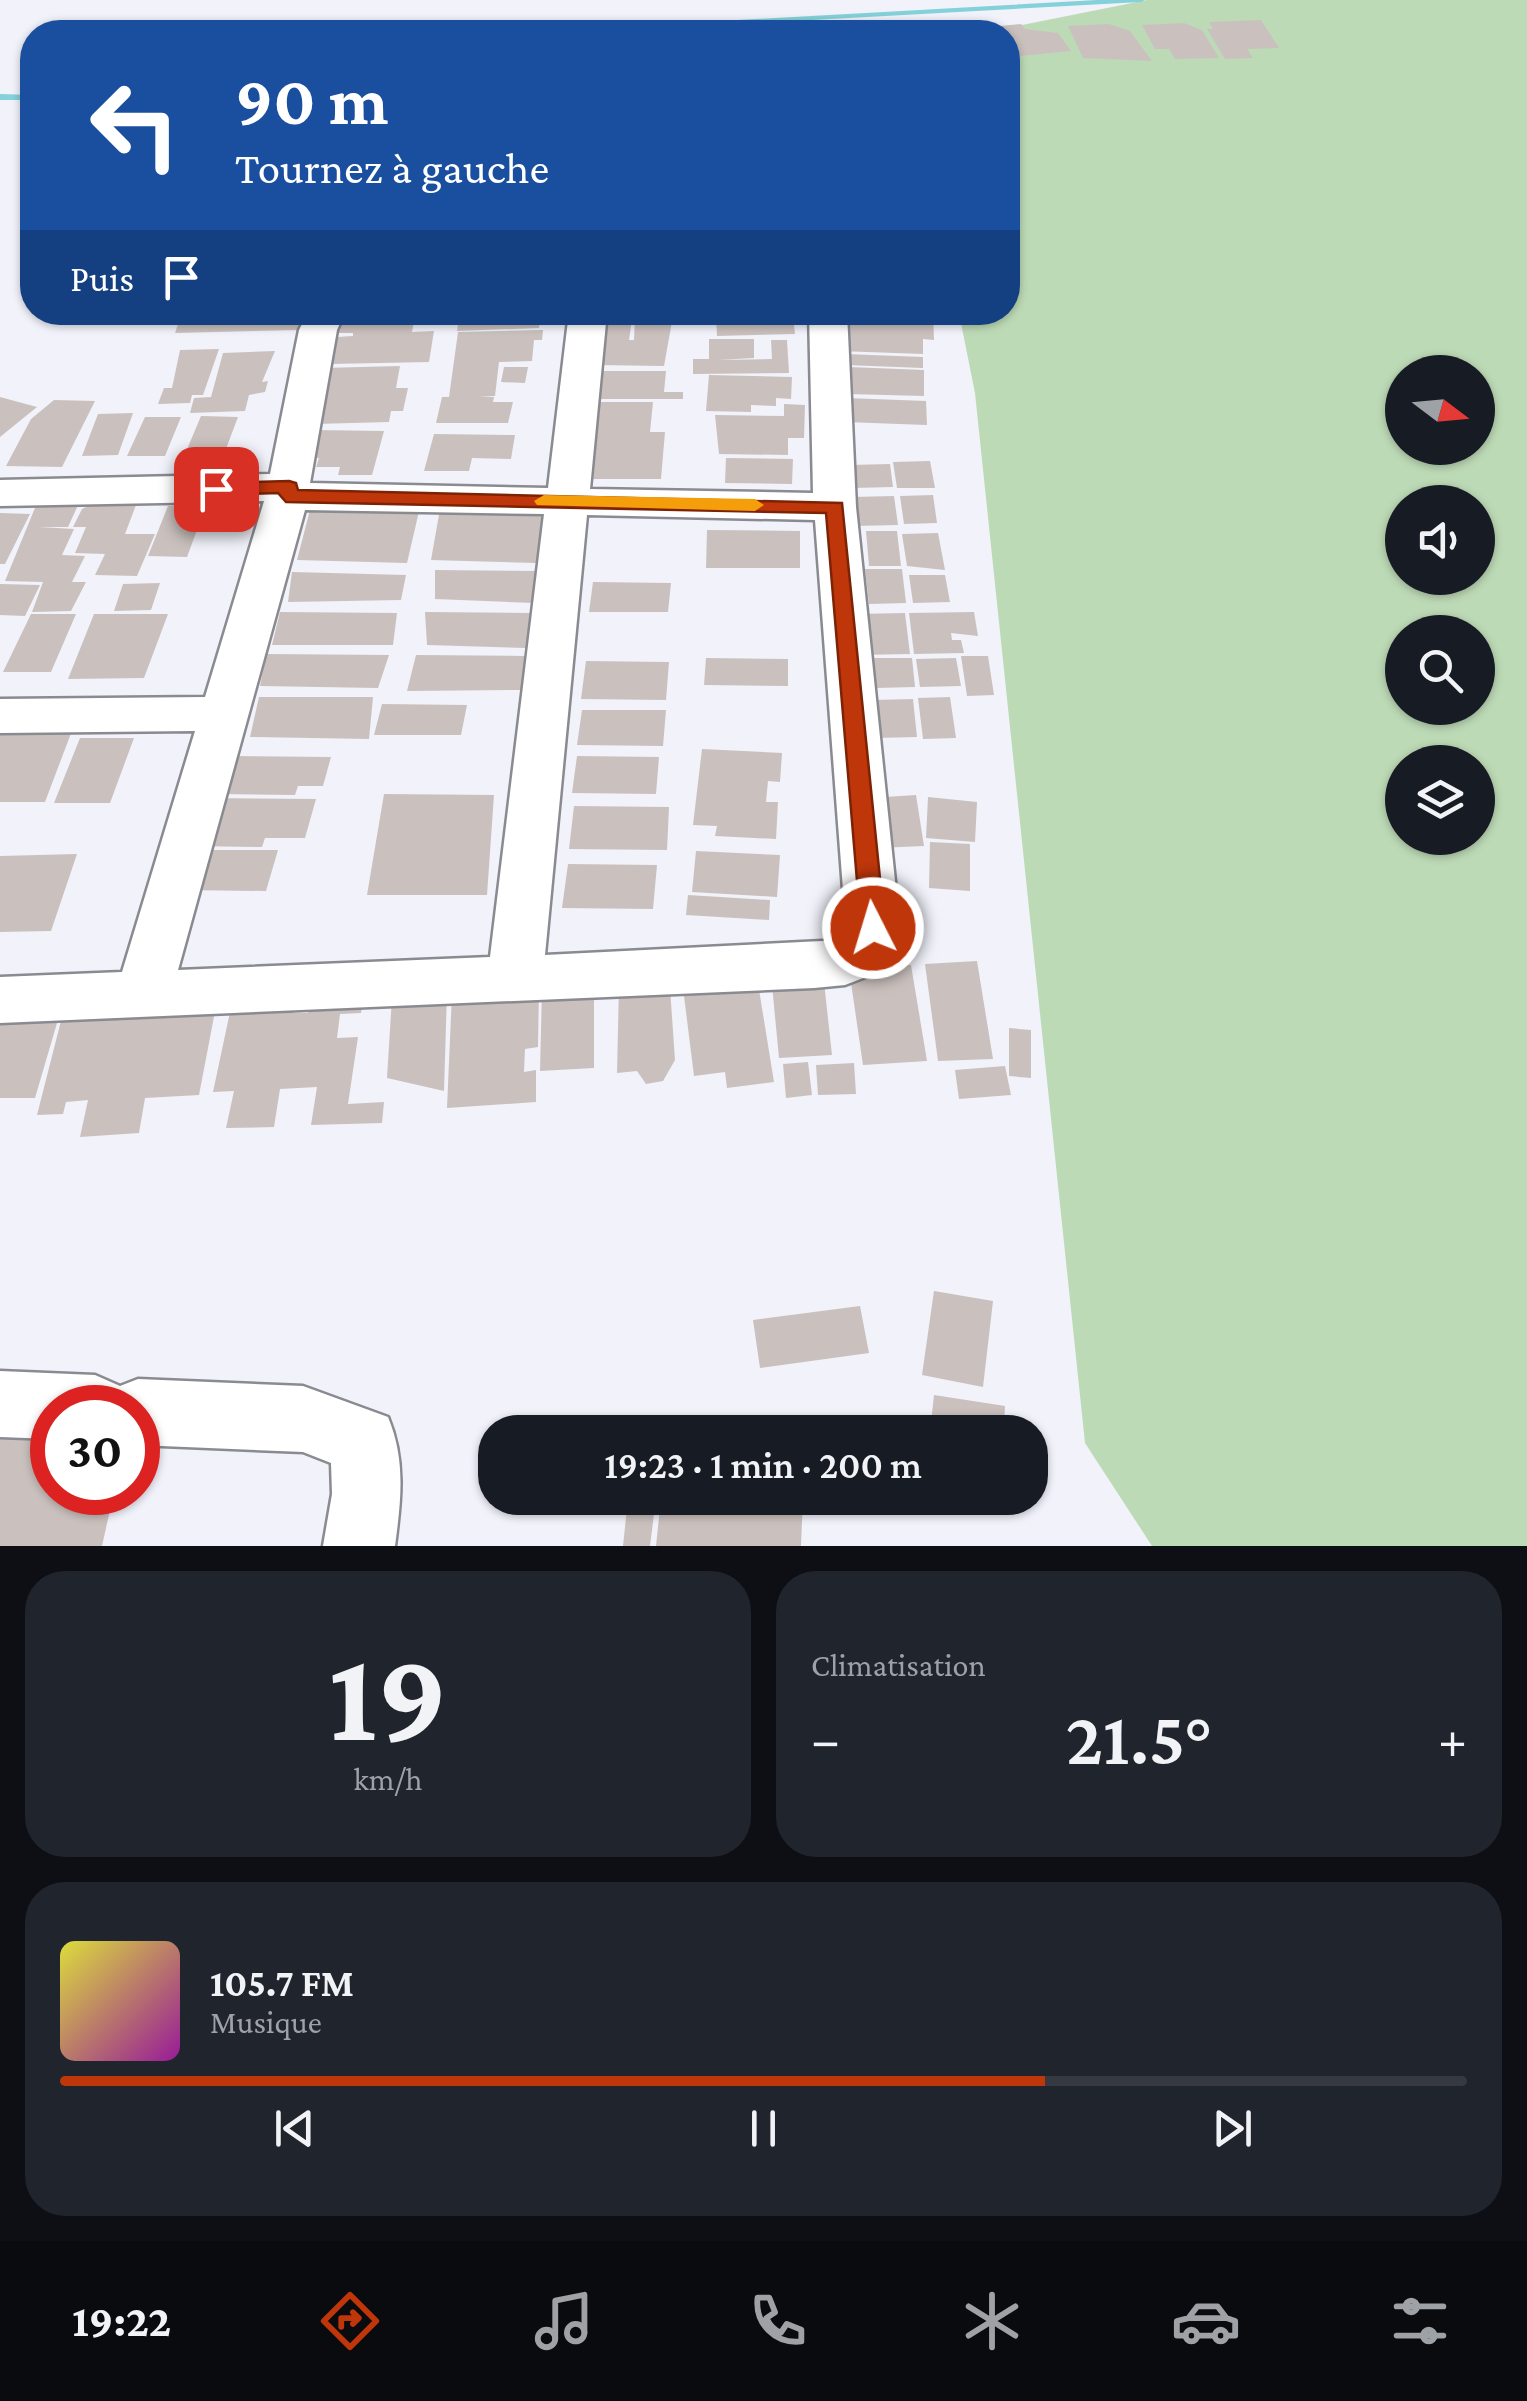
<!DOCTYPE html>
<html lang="fr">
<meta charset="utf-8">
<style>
:root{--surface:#171b24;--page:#20242c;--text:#f1f3f6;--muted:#9ea1a6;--line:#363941;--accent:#bf360a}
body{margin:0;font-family:"Crimson Pro",serif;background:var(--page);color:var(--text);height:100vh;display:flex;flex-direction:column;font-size:38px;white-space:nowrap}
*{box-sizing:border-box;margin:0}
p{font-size:32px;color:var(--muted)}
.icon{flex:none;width:55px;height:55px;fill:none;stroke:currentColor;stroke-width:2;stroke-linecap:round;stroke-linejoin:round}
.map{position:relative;height:1546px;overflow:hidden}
.side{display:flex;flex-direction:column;gap:25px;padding:25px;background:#0d0f14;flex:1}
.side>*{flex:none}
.top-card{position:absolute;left:20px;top:20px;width:1000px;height:305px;border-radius:40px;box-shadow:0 2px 8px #0004;background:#1a4fa0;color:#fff;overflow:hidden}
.needle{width:65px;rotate:106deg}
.buttons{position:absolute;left:1385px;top:355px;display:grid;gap:20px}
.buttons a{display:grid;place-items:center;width:110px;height:110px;border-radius:50%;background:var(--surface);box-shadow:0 2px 8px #0004;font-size:50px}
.speed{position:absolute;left:30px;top:1385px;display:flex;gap:20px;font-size:50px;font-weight:700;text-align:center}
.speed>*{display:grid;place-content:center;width:130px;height:130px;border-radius:50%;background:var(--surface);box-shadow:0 2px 8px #0004;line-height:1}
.speed .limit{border:15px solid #d22;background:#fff;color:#111}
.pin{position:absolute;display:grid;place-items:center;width:85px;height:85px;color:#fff;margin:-42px;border-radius:20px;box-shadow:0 5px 15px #0006}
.me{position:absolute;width:110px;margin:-55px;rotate:355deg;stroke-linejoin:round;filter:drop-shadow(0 0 8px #0008)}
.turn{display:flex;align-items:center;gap:35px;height:210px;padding:0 50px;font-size:45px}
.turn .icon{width:130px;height:130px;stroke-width:2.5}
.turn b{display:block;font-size:70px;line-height:85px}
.then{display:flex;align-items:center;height:95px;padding:0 50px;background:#0003;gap:20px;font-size:38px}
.big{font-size:75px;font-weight:600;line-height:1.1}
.side .tile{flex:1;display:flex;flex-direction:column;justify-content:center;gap:15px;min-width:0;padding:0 35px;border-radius:40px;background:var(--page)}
.side .dial{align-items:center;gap:0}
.dial b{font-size:130px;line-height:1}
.song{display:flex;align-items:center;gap:30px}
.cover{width:120px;height:120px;border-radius:15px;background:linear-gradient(135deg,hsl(60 70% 55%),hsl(300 70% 35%))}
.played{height:10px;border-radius:5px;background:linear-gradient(90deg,var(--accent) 70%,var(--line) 70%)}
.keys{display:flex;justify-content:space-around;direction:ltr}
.heat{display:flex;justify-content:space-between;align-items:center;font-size:55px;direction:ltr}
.side .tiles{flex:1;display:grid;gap:25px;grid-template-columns:1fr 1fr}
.tile:last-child{grid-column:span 2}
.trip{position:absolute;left:478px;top:1415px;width:570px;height:100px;border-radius:40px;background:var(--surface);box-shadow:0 2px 8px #0004;font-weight:600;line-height:100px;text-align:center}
.menu{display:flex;height:160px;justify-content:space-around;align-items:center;background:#090b0e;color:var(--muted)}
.menu .icon{width:70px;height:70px}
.menu .on{color:var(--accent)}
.menu b{font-size:45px;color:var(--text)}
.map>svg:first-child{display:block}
.green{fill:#bddab6;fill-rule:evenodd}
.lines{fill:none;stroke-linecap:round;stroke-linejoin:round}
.stream{fill:#84d1d9;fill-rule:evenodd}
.building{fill:#cac1be}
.minor-casing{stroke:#8a8a91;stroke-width:5}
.minor{fill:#fff;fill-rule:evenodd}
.route{fill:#bf360a;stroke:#7c2306;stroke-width:2.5}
.slow{fill:#f59e0b}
</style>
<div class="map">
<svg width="1527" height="1546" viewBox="0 0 1527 1546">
<rect width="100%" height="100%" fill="#f1f2fa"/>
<path class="green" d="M1147,0H1527V1546H1152L1085,1443L975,393L959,313L1008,312V32H987ZM1402,372H1478V448H1402ZM1402,502H1478V578H1402ZM1402,632H1478V708H1402ZM1402,762H1478V838H1402Z"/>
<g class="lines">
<path class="stream" d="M1097,0H1145L1141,2L594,32H554L558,30Z
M0,94L32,95V100H0Z"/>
</g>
<path class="building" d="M1261,20L1279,48L1247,49L1253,58L1225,59L1207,29H1213L1209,22Z
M1184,23L1202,30L1219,58L1175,59L1169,49H1155L1142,25Z
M1021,24L1025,29L1058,33L1071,51L1012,57L1008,32H994L990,27Z
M1109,24L1130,31L1152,61L1083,58L1068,26Z
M182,312H303L299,330L175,333Z
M343,312H416L412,332L434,331L429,362L330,364L337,337L353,336V333H338Z
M460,312H541L539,328L457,331Z
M592,312H633L629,340H634L635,315L673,316L664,366L597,365Z
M846,312H933L934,340L923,339V354L839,351L833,322L913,325V316Z
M793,315L795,334L717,336L716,316Z
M543,330L542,340H534L532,361L499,362L495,396H479L494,397L493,402H513L508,423H436L442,397H449L458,332Z
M709,339H754V358L718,360L772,359L771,340H787L789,373L693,374V359H709Z
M219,349L203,395H192L190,403L158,404L164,388H172L180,350Z
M275,351L262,382L268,381L265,392L249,395L245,411L190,413L194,398L211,397L223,353Z
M845,354L923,357V368L845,365Z
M400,366L396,388H408L403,411H391L389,422L315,424L322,368Z
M504,367H528L525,383L501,382Z
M849,367L924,370V396L848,394Z
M592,371H666L664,392H683V399H588Z
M709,375L792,377L791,399L776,398V406L751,405V412L706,411Z
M0,397L37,407L0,437Z
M847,398L926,401L927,425L845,422Z
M54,400L95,401L62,467L6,466L31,419Z
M592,402H653L650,432H665L661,479H582Z
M784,404L805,405L804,438H788V455L719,454L715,415L784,416Z
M133,413L118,455L82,456L98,414Z
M201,416L238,417L224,454H185Z
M145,417H181L165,456H127Z
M314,430L384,431L372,475H338L340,467H316L319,458H305Z
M434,434L515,435L511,459L472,458L469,471H424Z
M726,458L793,459L792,484L725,483Z
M930,461L935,488H897L893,462Z
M890,464L893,487L853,488L850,465Z
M933,495L937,523L904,524L900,496Z
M894,496L898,525L854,526L851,497Z
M37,503H79L68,527H39L74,529L62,555L85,556L72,582H86L71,611L32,612L43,582L5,581Z
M90,505H136L125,534H155L137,576L95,575L105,554L75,553L86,527H73L82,509Z
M168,506H206L187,557L148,556Z
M311,506L420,507L407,563L297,560Z
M440,509L547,511L536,563L431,560Z
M0,513L30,514L5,564H0Z
M707,530L800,531V568H706Z
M866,531H897L901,566H869Z
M938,533L945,570L907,566L902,534Z
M865,569H902L906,603L869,604Z
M435,570L539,571L534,603L435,599Z
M292,572L406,575L401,600L288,602Z
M909,575H945L950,602L913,603Z
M593,582L671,583L668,612H589Z
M160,583L151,610L114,611L123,584Z
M0,584L40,585L25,616L0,615Z
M280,612L397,613L393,645H272Z
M425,612L530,613L526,648L427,645Z
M974,612L978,636L951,633L952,640H961L964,653L914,654L909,613Z
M905,613L910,654L859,655L855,614Z
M31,614H76L51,672H3Z
M94,614H168L144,678L68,679Z
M266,654L389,655L378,688L260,686Z
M416,655L526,656L522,690L407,691Z
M961,656H988L994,695L967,696Z
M706,658L788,659V686L704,685Z
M873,658H912L915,687L876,688Z
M956,658L961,686L920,687L916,659Z
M586,661L669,662L666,700L581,699Z
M259,697H373L369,739L250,737Z
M950,697L956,738L923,739L918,698Z
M913,699L917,737L876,738L872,700Z
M382,704L467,705L461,735H374Z
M582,710H666L663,746L577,745Z
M0,728H73L45,802H0Z
M80,738H134L110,803H54Z
M702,749L782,753L780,782L768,781L766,802H778L776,839L715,836L717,826L693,825Z
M223,756L331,757L323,786H298L295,795L220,794Z
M577,756L659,757L656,794L572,793Z
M384,794L494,795L487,895H367Z
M916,795L924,846L878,848L870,798Z
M928,797L977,802L975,842L926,838Z
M206,798L316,799L305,838H265L262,847L190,846Z
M574,806L669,807L667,850L569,849Z
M930,842L970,844V891L929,888Z
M193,850H278L266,891L181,890Z
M696,851L780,855L777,897L692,892Z
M77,854L51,931L0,932V856Z
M568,864L657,865L653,909L562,908Z
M688,895L770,900L769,920L686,915Z
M977,961L993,1059L938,1061L925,964Z
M911,965L927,1061L863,1065L849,969Z
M756,971L774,1082L727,1088L725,1072L694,1076L682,980Z
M824,982L832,1055L779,1058L772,985Z
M594,985V1068L540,1071L542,988Z
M619,985L670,988L675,1060L663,1081L646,1084L637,1071L617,1073Z
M539,987L538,1047L525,1049L524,1072L536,1070V1102L447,1108L452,993Z
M365,989L361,1013L340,1014L337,1038L358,1037L348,1104L384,1102L382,1123L311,1125L317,1087L280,1089L274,1127L226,1128L234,1091L213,1092L234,993L297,991L293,1013H308L312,991Z
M447,992L444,1091L387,1078L392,997Z
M217,1001L199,1095L145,1098L139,1133L80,1137L88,1100L66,1102L63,1114L37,1115L64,1009Z
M7,1006H62L35,1098H0V1026Z
M1009,1028L1031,1030V1078L1009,1076Z
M808,1062L812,1095L786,1098L783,1064Z
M854,1063L856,1094L818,1095L816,1065Z
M1005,1066L1011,1095L959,1099L955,1070Z
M934,1291L993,1301L983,1387L922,1375Z
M860,1306L869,1353L760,1368L753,1320Z
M934,1395L1005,1406L1004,1424H1014L1013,1432H930Z
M52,1419V1492H114L102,1546H0V1421Z
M628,1498H656L650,1546H623Z
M661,1498H803L801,1546H656Z"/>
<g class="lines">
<defs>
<path id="minor" d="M308,312H345L337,330L310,483L548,488L569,312H607L590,489L813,493L809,312H847L856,507L900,929L884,970L845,985L814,988L0,1023V977L122,972L195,731L0,733V699L205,697L264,501L0,506V480L270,474L299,330ZM305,510L544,514L490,957L178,970ZM587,515L815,520L846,929L842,940L545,955Z
M0,1371L95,1375L120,1386L138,1379L303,1386L388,1417C406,1460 401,1501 395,1546H323L332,1494L331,1463L303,1452L138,1445V1408H52V1439L0,1437Z"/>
</defs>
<use href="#minor" class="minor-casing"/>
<use href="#minor" class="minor"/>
</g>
<path class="route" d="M289,481L296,483L298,490L842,503L885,928L882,935L873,938L861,928L826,513L286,502L278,493L216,495L207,489L216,483Z"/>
<path class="slow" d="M544,495L755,499L764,505L755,511L537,505L534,501Z"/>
</svg>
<div class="buttons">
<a><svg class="needle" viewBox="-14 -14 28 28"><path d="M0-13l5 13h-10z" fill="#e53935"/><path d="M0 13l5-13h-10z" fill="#9ea1a6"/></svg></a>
<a><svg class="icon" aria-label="sound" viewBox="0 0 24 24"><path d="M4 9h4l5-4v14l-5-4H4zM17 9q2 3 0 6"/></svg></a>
<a><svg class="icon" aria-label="search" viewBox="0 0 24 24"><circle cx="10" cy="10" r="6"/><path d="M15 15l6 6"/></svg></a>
<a><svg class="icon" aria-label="layers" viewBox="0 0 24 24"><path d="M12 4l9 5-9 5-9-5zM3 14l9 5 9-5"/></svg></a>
</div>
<div class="speed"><div class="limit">30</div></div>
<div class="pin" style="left:216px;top:489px;background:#d93025"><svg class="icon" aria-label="arrive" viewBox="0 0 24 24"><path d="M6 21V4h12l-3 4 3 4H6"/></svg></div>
<svg class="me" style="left:873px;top:928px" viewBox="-20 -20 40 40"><circle r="17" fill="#bf360a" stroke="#fff" stroke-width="3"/><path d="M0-11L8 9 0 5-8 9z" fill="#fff"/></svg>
<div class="trip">19:23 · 1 min · 200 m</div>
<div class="top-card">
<div class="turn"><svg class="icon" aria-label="left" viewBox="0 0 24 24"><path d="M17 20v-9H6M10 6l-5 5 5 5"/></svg><div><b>90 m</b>Tournez à gauche</div></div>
<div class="then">Puis<svg class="icon" aria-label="arrive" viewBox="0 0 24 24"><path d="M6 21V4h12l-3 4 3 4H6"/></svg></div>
</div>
</div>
<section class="side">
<div class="tiles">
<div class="tile dial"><b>19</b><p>km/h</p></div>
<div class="tile"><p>Climatisation</p>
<div class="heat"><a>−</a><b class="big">21.5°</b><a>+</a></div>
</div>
<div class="tile">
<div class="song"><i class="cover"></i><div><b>105.7 FM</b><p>Musique</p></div></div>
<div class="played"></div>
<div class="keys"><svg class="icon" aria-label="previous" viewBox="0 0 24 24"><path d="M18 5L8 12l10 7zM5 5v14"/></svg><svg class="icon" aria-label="pause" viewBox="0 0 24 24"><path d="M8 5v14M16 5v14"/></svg><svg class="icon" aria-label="next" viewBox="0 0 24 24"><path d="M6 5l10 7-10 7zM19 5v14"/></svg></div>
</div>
</div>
</section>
<nav class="menu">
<b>19:22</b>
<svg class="icon on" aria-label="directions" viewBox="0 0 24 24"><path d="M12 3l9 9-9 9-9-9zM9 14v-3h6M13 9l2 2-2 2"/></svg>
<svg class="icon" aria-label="music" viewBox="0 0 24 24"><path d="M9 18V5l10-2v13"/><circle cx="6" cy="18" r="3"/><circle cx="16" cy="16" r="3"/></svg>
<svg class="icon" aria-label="phone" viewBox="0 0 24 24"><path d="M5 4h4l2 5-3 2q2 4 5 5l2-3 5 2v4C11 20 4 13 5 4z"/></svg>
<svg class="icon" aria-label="climate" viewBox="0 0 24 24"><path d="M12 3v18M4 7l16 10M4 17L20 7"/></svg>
<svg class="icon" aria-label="car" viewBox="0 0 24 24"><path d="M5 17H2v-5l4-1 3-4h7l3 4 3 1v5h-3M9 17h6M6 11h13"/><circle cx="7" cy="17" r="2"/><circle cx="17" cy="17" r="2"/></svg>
<svg class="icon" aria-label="filters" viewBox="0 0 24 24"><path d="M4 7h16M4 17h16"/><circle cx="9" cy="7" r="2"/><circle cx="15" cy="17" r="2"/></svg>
</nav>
